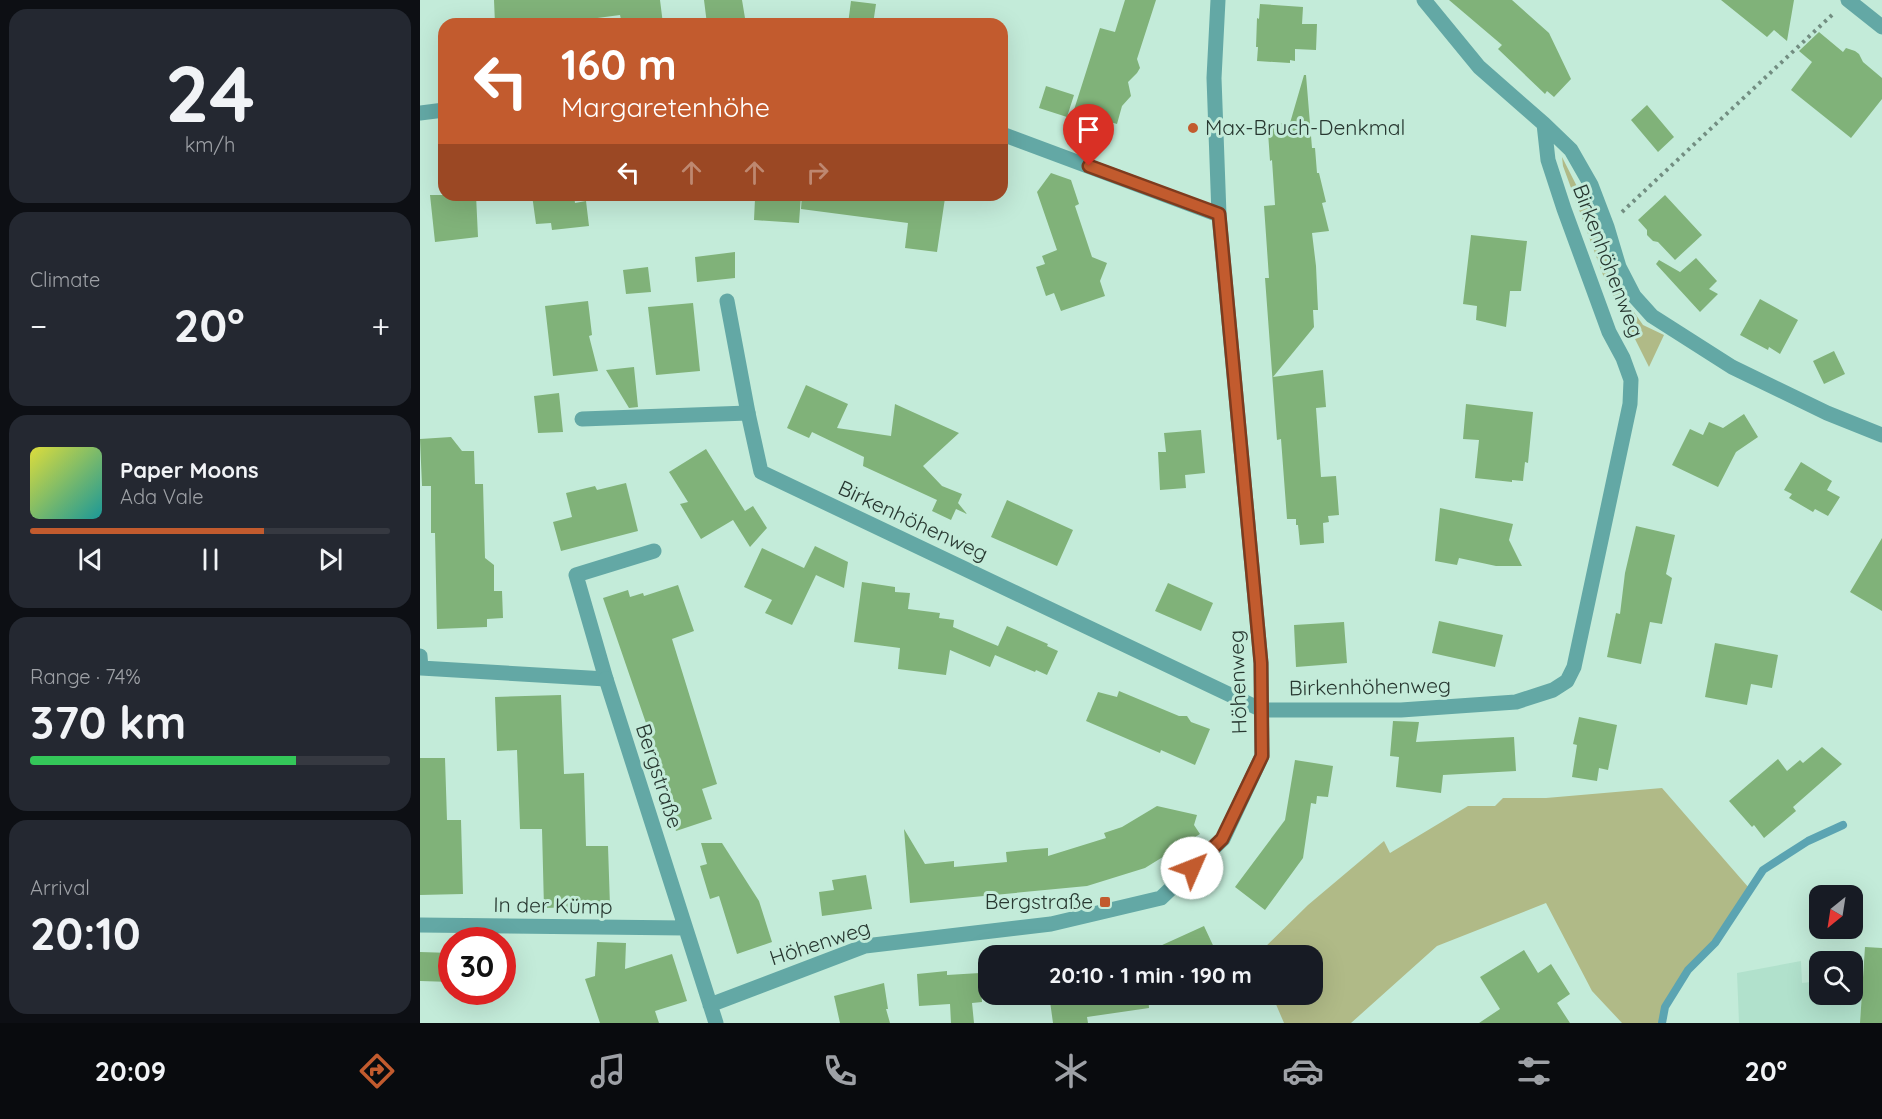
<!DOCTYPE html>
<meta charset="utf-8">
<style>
:root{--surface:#171b24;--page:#242831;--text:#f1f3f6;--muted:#9ea1a6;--line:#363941;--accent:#c25b2e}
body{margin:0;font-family:Quicksand,sans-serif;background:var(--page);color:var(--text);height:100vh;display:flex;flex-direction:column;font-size:22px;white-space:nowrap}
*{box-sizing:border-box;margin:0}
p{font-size:20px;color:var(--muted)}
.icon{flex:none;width:33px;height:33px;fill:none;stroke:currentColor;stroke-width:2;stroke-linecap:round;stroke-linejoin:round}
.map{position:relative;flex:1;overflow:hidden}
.details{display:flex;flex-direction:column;gap:9px;padding:9px;background:#0d0f14;width:420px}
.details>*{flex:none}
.guide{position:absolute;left:18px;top:18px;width:570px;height:183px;border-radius:18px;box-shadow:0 6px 24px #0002;background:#c25b2e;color:#fff;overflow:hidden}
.needle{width:39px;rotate:210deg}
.buttons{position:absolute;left:1389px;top:885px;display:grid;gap:12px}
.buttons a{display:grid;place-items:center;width:54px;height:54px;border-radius:12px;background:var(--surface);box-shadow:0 6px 24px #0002;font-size:30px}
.speed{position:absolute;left:18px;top:927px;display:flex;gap:12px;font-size:30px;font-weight:700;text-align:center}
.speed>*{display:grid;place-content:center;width:78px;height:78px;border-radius:50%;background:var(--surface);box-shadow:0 6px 24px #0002;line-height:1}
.speed .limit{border:9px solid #d22;background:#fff;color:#111}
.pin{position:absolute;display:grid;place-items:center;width:51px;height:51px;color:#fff;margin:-62px -26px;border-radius:50% 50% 50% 0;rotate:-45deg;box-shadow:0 0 6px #0007}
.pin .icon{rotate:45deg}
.me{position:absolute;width:66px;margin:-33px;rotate:46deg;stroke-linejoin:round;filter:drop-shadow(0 0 4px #0008)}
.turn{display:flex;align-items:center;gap:21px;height:126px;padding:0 24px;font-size:27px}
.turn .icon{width:78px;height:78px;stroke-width:2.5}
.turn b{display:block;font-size:42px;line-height:51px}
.lanes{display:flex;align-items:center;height:57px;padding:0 24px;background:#0003;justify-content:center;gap:30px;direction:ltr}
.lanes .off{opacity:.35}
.big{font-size:45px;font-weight:700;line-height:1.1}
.details .widget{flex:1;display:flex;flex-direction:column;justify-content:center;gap:9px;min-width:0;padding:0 21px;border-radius:18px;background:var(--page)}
.details .dial{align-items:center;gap:0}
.dial b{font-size:78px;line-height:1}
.song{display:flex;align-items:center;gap:18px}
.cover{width:72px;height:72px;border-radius:9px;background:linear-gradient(135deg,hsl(60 70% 55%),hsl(180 70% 35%))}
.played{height:6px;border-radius:3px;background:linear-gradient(90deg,var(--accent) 65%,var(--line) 65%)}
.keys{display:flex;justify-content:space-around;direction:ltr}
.heat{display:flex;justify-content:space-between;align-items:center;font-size:33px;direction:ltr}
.charge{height:9px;border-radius:4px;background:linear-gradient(90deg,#34c759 74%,var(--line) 0)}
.trip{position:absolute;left:558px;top:945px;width:345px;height:60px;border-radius:18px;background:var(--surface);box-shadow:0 6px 24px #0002;font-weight:700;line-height:60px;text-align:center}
.tab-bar{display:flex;height:96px;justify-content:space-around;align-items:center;background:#090b0e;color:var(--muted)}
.tab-bar .icon{width:42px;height:42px}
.tab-bar .current{color:var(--accent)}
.tab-bar b{font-size:27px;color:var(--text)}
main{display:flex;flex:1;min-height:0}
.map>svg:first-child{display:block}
.built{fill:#b1e1cc}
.green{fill:#b0ba87}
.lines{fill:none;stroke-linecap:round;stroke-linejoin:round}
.stream{stroke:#5ba4b2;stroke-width:8}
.building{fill:#80b279}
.path{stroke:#728d81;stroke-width:4;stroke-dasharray:3 4.5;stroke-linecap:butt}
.lane{stroke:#63a8a5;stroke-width:15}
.street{stroke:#63a8a5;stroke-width:15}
.route-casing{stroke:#7e3b1e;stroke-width:15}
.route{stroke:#c25b2e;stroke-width:10}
.poi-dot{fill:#c25b2e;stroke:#c3ebd9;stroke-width:2}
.labels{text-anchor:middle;stroke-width:6;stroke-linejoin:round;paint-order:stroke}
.poi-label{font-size:21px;fill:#283831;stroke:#c3ebd9;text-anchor:start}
.street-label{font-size:21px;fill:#283831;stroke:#c3ebd9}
</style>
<main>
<section class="details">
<div class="widget dial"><b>24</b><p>km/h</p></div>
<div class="widget"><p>Climate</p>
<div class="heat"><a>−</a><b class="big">20°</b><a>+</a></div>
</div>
<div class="widget">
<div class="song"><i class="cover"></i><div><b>Paper Moons</b><p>Ada Vale</p></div></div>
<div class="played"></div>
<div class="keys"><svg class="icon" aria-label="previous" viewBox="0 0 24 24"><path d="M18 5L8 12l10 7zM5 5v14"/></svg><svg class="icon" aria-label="pause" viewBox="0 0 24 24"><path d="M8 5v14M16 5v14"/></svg><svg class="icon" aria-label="next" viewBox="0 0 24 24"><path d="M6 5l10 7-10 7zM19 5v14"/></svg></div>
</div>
<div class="widget"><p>Range · 74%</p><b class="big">370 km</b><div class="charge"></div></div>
<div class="widget"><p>Arrival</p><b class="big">20:10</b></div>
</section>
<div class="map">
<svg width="1462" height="1023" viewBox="0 0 1462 1023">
<rect width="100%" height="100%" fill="#c3ebd9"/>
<path class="built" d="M1381,961L1382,983L1399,981L1400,994H1432L1433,977L1443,975L1440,1023H1319L1317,973Z"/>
<path class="green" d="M1142,157L1174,220L1195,285L1223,325L1244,335L1229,367L1183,275L1143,166Z
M1242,788L1329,888L1293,941L1266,968L1242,1006L1239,1023H1202L1172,991L1126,903L1017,946L931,1023H864L852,995L892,994V956L837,955L888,905L964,841L970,853L1048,806H1075L1083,798H1126Z"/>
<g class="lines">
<path class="stream" d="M1242,1023L1245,1007L1268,970L1295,943L1343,870L1388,841L1423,825"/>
</g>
<path class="building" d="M74,0H240L243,24H202L200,15L132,24H75Z
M284,0H322L326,24H287Z
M705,0H736L717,59L720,68L717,73L708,82L711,96L702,106L697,124L680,119V121L653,113L680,28L695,32Z
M1029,0H1092L1129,33L1151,79L1134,97L1127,91L1125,94L1078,49L1082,45Z
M1301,0H1374L1367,41L1354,30L1347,37Z
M431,1L456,4L453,24H428Z
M840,4L883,7L882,24H897L896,50L875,49V61L870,60V63L837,61L838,47H836L837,18L839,19Z
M1399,32L1423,52L1426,48L1435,51L1439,54L1443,62L1462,78V99L1431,138L1371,90L1392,62L1379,51Z
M884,75H886L892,148H895L897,173H899L906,202L902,203L909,231L892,233L896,266L898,310H893L894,327L853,377L903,370L906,407L896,408L901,477L916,476L919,515L908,516L909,522L903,523L904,543L880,545L878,525H876V519H867L861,439L857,440L845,278H849L844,206L855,205L852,160L850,161L848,132H850V124L870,123Z
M626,86L654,95L647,117L619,108Z
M1227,105L1254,137L1238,152L1211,120Z
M631,173L651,180L659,204L655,206L672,257L687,263L680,281L685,296L641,311L634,293L626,296L616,267L625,264L622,256L637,250L617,192Z
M10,195H56L58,237L15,242Z
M112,195H154L155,203L166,201L169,226L132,230L131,223L116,224Z
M337,195H381L379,223L334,220L335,199H337Z
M382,195H501L525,198L517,252L485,248L488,223L381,209Z
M1245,195L1282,235L1255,260L1238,242L1233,241L1227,235V230L1218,220Z
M1051,235L1107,241L1101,291H1090L1086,327L1056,320L1057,306L1043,304Z
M315,252V278L277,282L275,257Z
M1276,258L1297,281L1289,289L1298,294L1280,312L1236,264L1239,260L1260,272Z
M228,267L231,292L206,294L203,270Z
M1340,299L1378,320L1360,354L1349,347L1348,350L1320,335Z
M168,301L172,335L169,336L178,371L133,376L125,306Z
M273,303L280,371L236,375L228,307Z
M1414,351L1425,374L1404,384L1393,361Z
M214,367L218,407L209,408L186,370Z
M386,385L428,404L417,428L471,436L475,404L539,433L503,466L522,486L542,494L538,503L547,514L536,509L531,520L512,511L517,500L443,466L444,457L392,432L389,438L367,428Z
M139,393L143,432L118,433L114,396Z
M1046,404L1113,412L1108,463L1105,462L1103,481L1092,480V482L1055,478L1059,440L1043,439Z
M1324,414L1338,437L1316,452L1298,487L1252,465L1270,429L1283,435L1289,422L1303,428Z
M781,430L785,473L765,475L766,488L740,490L738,452H746L744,433Z
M31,437L42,451H54L55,484H63L65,558L74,565V591H82L83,618L67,619V627L17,629L15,533H11V486H2L0,439Z
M286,449L325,511L333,506L347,528L330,547L313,520L281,539L260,504L268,502L249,472Z
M1381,462L1412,481L1407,490L1420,497L1408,516L1395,509L1393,512L1369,498L1372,494L1364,490Z
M206,483L218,531L141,551L133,522L152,517L146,493L175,486L177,490Z
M587,500L653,530L637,566L571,537Z
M1020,508L1093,524L1089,540L1102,566H1076L1039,558L1037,565L1015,561Z
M1216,526L1255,535L1246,574L1252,578L1242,624L1230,622L1221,664L1187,657L1196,613L1200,614L1205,573Z
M1462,538V611L1430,592Z
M395,546L428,562L424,588L396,575L372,625L345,613L352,600L324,587L342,548L384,568Z
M442,582L475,587V592L490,593L488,609L520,613L519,618L534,620L533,627L578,646L587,626L628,644L627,646L638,651L627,675L616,670L615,672L575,655L570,667L530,650L526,675L478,669L480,648L434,642Z
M748,583L793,603L781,631L735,611Z
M258,585L274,631L252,639L297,784L282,789L292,819L256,831L224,731L228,729L183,598L208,590L210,597L223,593L224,596Z
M1019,621L1083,635L1075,667L1012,653Z
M924,622L927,663L876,667L874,625Z
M1295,643L1358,655L1352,688L1331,684L1327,705L1285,697Z
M699,691L759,716H767L771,722L790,729L775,765L741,750L740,753L666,721L678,692L697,697Z
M141,695L144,774L164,773L166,846H188L190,906L124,908L122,829H100L97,750L77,751L75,697Z
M1159,717L1197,725L1188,770L1179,768L1177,781L1152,777L1157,745L1153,744Z
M973,721L999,722L996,742L1094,737L1096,771L1023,775L1021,793L976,787L979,757L970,756Z
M1402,747L1422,764L1373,807L1376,811L1344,838L1334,825L1332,827L1309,801L1358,759L1367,771L1380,760L1383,763Z
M0,758H25L27,820H41L43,894L0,895Z
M875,760L913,766L908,797L897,796L896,804L891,803L883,858L845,910L815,887L865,820Z
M737,806L777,815L774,825L780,834L725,868L667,886L490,903L484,829L505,864L534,861V867L587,862L586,852L604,850L628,848V856L686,838L684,833L702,827Z
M281,843H302L339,901L352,942L317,954L299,896L290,899L280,866L287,864Z
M446,875L452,909L402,916L399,892L414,890L412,880Z
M784,926L798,956H718Z
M177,942L206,943L205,969L252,954L267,1001L235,1011L239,1023H180L165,979L175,976Z
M1445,947L1462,948V1023H1440Z
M1104,950L1118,973L1131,964L1150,994L1137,1003L1150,1023H1059L1080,1009L1060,977Z
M0,952L32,953V982L0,981Z
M527,971V975L560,973L562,1002L552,1003L554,1023H531L530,1004L499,1006L497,974Z
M464,983L468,1009H466L470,1023H420L414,996Z
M629,994H728L729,1008L667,1017L668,1023H633Z"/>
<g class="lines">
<path class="path" d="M1202,212L1413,14"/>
<path class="lane" d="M307,301L328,413
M0,656L1,668L186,679L156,575L234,551"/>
<path class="street" d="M1004,0L1059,67L1124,124L1151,150L1171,185L1187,227L1199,267L1214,296L1232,316L1312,367L1407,413L1462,435
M1428,0L1462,27
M0,113L24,110
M582,134L799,215
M162,419L328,413L341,472L842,710H981L1096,702L1133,690L1147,681L1154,667L1210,404L1211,380L1203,358L1189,332L1144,209L1128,160L1124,124
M186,679L296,1023
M0,925L265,928
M290,1005L445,946L631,924L741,898L803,839L842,756L841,663L799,215L794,78L798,0"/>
</g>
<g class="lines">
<defs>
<path id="route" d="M669,166L799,214L841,663L842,756L802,839L772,868"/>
</defs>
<use href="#route" class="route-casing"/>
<use href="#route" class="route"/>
</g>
<g class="poi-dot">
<circle cx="773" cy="128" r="6"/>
<rect x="679" y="896" width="12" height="12" rx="3"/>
</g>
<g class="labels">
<g class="poi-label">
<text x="785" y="135">Max-Bruch-Denkmal</text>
<text x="673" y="909" text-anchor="end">Bergstraße</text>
</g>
<g class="street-label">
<text transform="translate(1188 261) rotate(69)" y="7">Birkenhöhenweg</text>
<text transform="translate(493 521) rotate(25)" y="7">Birkenhöhenweg</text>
<text transform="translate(818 682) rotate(-92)" y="7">Höhenweg</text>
<text transform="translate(950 687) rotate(-1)" y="7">Birkenhöhenweg</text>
<text transform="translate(239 776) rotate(72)" y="7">Bergstraße</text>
<text transform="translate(133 906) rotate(1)" y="7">In der Kümp</text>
<text transform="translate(400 943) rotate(-18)" y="7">Höhenweg</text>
</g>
</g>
</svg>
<div class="buttons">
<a><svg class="needle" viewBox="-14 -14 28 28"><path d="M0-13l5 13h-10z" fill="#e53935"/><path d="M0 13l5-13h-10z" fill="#9ea1a6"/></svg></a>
<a><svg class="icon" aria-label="search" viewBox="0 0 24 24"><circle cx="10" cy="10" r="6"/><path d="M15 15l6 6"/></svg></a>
</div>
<div class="speed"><div class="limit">30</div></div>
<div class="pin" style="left:669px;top:166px;background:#d93025"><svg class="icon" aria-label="arrive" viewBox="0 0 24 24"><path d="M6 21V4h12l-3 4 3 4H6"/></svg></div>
<svg class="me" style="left:772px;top:868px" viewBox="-20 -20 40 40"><circle r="19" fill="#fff"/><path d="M0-13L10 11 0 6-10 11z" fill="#c25b2e"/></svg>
<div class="trip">20:10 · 1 min · 190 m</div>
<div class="guide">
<div class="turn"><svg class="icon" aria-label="left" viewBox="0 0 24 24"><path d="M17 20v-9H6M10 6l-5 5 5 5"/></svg><div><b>160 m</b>Margaretenhöhe</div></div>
<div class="lanes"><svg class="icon" aria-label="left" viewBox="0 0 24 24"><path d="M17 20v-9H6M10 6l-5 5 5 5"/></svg><svg class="icon off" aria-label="ahead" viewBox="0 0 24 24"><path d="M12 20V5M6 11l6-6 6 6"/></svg><svg class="icon off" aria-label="ahead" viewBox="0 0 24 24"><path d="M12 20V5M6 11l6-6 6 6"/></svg><svg class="icon off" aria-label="right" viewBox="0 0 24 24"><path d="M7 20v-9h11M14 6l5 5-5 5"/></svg></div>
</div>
</div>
</main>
<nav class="tab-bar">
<b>20:09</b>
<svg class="icon current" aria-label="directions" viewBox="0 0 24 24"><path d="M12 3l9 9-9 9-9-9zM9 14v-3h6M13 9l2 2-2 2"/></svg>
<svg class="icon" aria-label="music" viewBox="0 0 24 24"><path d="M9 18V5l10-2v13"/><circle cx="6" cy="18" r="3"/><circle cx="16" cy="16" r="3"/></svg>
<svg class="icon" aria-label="phone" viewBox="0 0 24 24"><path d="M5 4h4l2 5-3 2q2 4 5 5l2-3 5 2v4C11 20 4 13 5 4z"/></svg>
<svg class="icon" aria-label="climate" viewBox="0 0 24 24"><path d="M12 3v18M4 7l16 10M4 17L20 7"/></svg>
<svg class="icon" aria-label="car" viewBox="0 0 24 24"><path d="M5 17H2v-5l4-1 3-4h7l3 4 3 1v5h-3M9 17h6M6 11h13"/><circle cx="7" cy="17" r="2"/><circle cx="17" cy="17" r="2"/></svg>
<svg class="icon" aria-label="filters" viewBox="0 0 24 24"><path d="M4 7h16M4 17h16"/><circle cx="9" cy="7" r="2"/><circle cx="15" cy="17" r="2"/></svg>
<b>20°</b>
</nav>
